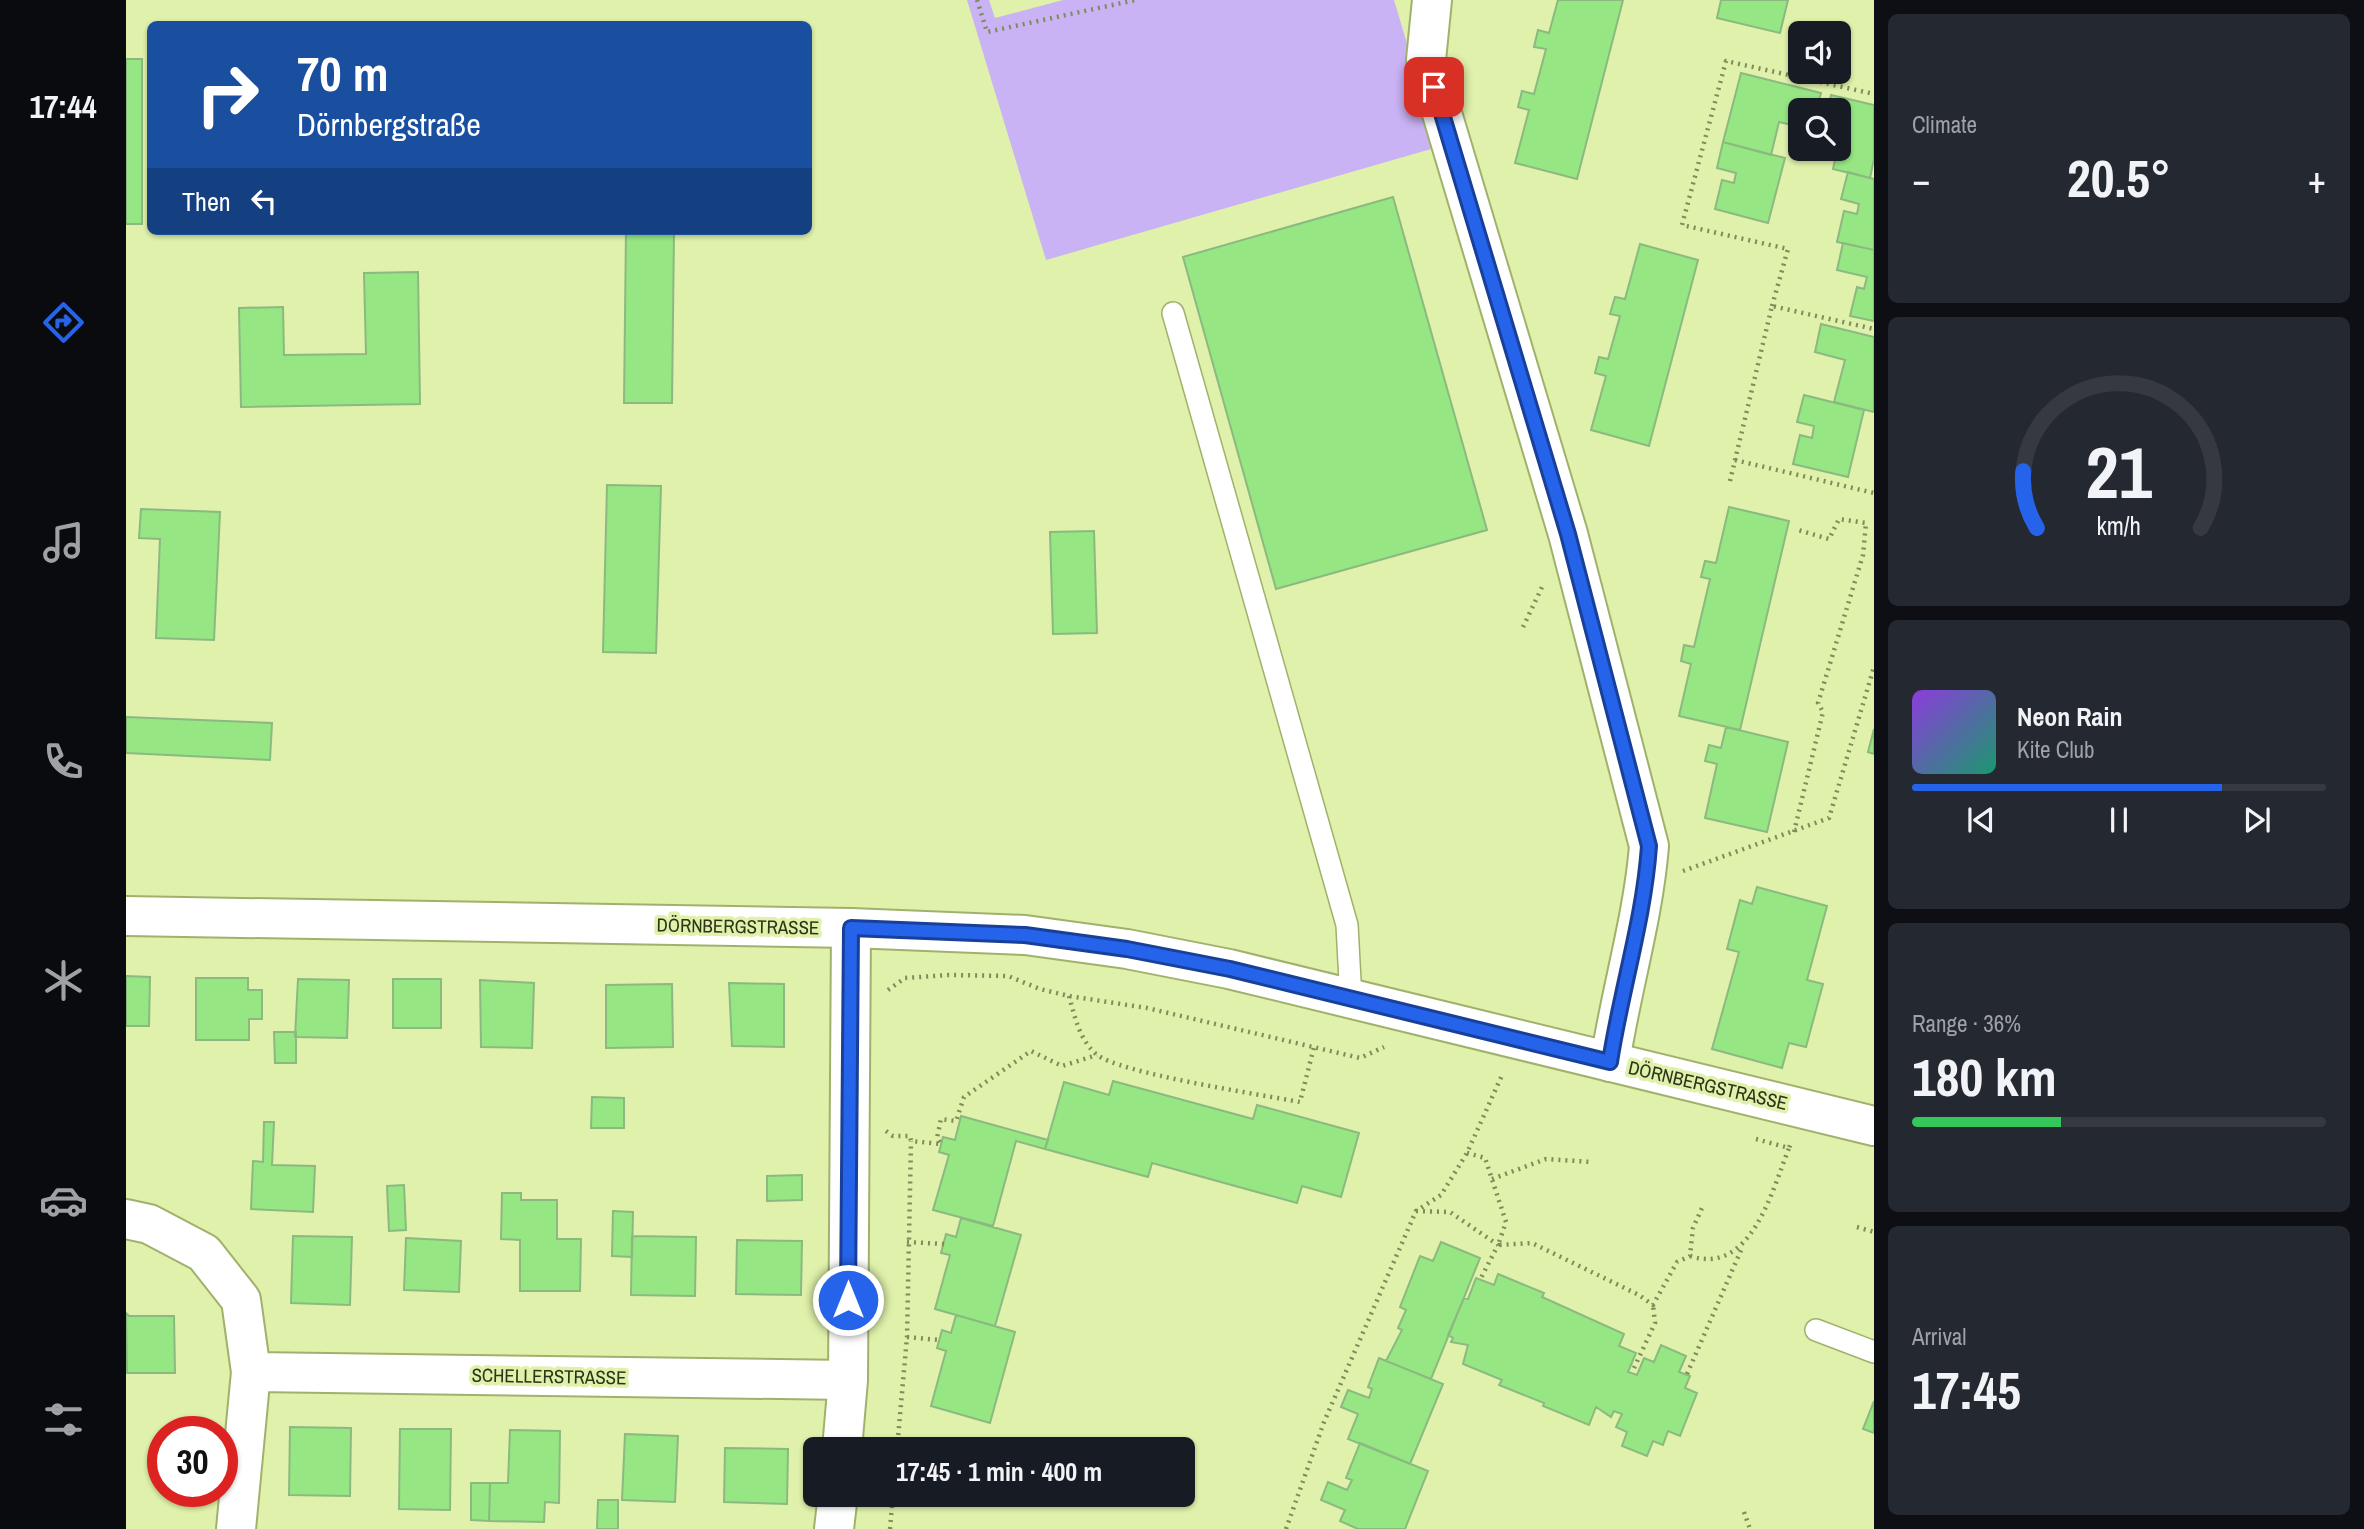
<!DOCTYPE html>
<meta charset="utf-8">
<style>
:root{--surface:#171b24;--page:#242831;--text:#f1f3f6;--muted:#9ea1a6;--line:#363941;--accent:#2563eb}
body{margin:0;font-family:"Archivo Narrow",sans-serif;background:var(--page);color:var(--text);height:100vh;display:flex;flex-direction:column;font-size:26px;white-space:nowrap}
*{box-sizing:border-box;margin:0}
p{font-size:23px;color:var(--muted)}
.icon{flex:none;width:38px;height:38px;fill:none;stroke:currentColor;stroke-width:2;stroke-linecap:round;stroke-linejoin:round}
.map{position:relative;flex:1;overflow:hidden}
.sheet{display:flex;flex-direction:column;gap:14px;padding:14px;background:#0d0f14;width:490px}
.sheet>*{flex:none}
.banner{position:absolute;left:21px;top:21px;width:665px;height:214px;border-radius:10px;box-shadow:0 2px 5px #0004;background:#1a4fa0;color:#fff;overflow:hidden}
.fabs{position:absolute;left:1662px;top:21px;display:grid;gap:14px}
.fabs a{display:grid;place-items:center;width:63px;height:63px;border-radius:10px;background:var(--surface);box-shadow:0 2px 5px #0004;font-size:35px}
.speed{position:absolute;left:21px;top:1416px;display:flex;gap:14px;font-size:35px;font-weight:700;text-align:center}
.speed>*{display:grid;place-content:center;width:91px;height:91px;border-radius:50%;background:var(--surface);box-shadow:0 2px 5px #0004;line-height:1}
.speed .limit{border:10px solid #d22;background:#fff;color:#111}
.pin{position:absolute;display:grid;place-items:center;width:60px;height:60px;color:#fff;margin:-30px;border-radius:14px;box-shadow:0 4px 10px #0006}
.me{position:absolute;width:77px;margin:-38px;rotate:0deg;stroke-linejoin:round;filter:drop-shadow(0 0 5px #0008)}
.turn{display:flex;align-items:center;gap:24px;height:147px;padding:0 35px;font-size:32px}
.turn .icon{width:91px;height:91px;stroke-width:2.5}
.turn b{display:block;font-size:49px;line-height:60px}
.then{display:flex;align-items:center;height:66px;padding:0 35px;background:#0003;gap:14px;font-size:26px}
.big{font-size:52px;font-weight:700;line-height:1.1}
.sheet .widget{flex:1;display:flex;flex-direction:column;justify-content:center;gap:10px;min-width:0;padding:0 24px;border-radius:10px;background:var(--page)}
.sheet .dial{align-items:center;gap:0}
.dial svg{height:182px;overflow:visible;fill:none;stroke:var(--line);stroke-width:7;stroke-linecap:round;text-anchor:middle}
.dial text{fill:var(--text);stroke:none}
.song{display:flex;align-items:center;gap:21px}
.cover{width:84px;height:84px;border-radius:10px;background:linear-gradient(135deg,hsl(270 70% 55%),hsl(160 70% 35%))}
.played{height:7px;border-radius:4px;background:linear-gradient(90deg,var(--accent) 75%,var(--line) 75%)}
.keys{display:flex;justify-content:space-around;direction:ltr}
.heat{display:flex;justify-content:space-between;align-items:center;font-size:38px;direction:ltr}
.charge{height:10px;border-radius:5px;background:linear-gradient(90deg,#34c759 36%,var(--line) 0)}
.trip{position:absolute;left:677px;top:1437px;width:392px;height:70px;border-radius:10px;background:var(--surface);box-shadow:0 2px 5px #0004;font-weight:700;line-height:70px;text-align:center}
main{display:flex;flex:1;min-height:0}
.dock{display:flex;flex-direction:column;width:126px;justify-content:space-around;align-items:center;background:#090b0e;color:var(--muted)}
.dock .icon{width:49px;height:49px}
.dock .active{color:var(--accent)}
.dock b{font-size:32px;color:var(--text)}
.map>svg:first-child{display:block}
.green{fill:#c9b3f4}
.building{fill:#96e783;stroke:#8bb980;stroke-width:2}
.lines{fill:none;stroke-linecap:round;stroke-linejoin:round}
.service-casing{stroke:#a0b16c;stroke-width:24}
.minor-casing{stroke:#a0b16c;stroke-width:42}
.secondary-casing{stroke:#a0b16c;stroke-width:42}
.path{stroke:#7f8b5b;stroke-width:4.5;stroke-dasharray:2 5;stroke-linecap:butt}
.service{stroke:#fff;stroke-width:21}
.minor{stroke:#fff;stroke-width:38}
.secondary{stroke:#fff;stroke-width:38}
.route-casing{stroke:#184099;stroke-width:18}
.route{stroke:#2563eb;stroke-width:12}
.labels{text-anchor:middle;stroke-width:7;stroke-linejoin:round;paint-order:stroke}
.street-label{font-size:19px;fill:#2e3418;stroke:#dff1aa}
</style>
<main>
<nav class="dock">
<b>17:44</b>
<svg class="icon active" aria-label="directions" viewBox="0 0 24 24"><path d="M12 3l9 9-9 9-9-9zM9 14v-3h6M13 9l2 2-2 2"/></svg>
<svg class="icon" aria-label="music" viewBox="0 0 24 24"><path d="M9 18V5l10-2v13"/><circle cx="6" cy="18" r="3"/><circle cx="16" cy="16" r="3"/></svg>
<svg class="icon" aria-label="phone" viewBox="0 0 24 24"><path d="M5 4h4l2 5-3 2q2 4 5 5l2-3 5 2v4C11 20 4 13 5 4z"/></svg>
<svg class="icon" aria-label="climate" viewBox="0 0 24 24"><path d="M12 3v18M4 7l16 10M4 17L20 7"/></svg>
<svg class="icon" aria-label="car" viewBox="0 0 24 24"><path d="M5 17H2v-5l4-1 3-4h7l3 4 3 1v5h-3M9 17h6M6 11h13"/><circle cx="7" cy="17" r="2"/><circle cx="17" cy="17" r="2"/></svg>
<svg class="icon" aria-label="filters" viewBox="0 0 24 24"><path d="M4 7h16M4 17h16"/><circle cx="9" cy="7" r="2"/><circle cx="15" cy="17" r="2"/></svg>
</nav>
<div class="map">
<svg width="1748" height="1529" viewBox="0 0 1748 1529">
<rect width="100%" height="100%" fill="#dff1aa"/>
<path class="green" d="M841,0H863L869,18L937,0H1268L1312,147L920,260Z"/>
<path class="building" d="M1432,0H1497L1451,179L1389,163L1403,110L1392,107L1396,91L1408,94L1420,49L1408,47L1412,30L1423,33Z
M1595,0H1662L1654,33L1591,18Z
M0,59H16V224H0Z
M1615,73L1695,93L1690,110H1675V127L1653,122L1645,155L1597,142Z
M1705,95L1748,105V159L1744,178L1707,169L1716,127L1713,126V110H1702Z
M1597,142L1659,158L1642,223L1589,209L1596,180L1608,183L1610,173L1591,168Z
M1722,172L1748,179V250L1711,242L1718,211L1731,214L1733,204L1715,199Z
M1267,197L1361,530L1150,589L1057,257Z
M500,231H548L546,403H498Z
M1717,243L1748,250V321L1724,316L1731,287L1738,289L1741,277L1711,270Z
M1514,244L1572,260L1523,446L1465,430L1480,376L1469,373L1473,357L1482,359L1494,316L1484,314L1489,297L1499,299Z
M292,272L294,404L115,407L113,308L157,307L158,355L240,354L238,273Z
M1695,324L1748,337V412L1708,402L1719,360L1689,352Z
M1678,395L1738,410L1722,477L1667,464L1674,435L1686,438L1688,426L1671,422Z
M481,485L535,486L530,653L477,652Z
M1603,507L1663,521L1614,730L1553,716L1565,664L1555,661L1558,645L1568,647L1584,579L1575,577L1579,561L1590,563Z
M15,509L94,512L88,640L30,638L34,539L13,538Z
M968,531L971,633L927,634L924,532Z
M0,717L146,723L144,760L0,753Z
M1600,727L1662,742L1641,832L1579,818L1591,764L1579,761L1583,745L1595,748Z
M1748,729V754L1742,752Z
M1631,887L1701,906L1681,980L1697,984L1680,1047L1663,1043L1656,1068L1586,1049L1613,952L1601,949L1614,900L1626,904Z
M0,976L24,977L23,1026H0Z
M70,978H122V990H136V1019H123V1040H70Z
M172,979L223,980L221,1038L169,1037Z
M267,979H315V1028H267Z
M354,980L408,983L406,1048L355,1047Z
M603,983L658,984V1047L606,1046Z
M546,984L547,1047L480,1048V985Z
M148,1032H170V1063H149Z
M987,1081L1127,1119L1131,1105L1233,1133L1215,1197L1176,1186L1171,1203L1026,1163L1022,1177L919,1149L938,1082L983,1095Z
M466,1097L498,1098V1128H465Z
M835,1116L922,1140L919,1149L890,1141L867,1226L807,1210L823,1155L813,1152L817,1137L829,1140Z
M138,1122H148L146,1165L189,1166L187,1212L125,1209L127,1161L137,1162Z
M676,1175V1200L641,1201V1176Z
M278,1185L280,1230L263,1231L261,1186Z
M376,1193H395V1200H431V1239H455L454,1291H394V1240L375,1239Z
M487,1211L507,1212L506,1257L486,1256Z
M835,1218L895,1235L869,1326L809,1309L824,1255L815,1253L820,1234L830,1237Z
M167,1236L226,1237L224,1305L165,1303Z
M506,1236L570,1237L569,1296L505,1295Z
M280,1238L335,1241L333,1292L278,1290Z
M611,1240L676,1241L675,1295L610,1294Z
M1315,1242L1354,1258L1305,1379L1260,1361L1276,1330L1272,1328L1280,1310L1274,1307L1294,1256L1307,1261Z
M1372,1274L1418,1293L1416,1297L1498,1334L1493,1346L1510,1353L1502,1372L1511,1375L1518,1358L1528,1362L1535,1345L1560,1356L1553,1372L1564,1376L1559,1388L1571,1393L1554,1436L1542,1431L1537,1445L1527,1441L1521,1456L1496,1446L1501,1432L1490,1427L1496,1414L1488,1411L1485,1417L1470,1407L1463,1425L1417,1406L1418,1403L1373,1385L1376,1380L1337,1364L1342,1345L1325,1342L1327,1338L1322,1335L1338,1298L1342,1299L1350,1278L1368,1285Z
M0,1313L3,1316H48L49,1373H1Z
M830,1315L889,1332L864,1423L805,1406L820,1351L811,1348L816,1330L825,1333Z
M1253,1358L1317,1384L1284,1464L1222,1439L1232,1414L1215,1407L1222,1390L1243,1398L1246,1389L1242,1387Z
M1748,1401V1433L1737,1429Z
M164,1427L225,1428L224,1496L163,1495Z
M274,1429H325L324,1510L273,1509Z
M384,1430L434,1431L433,1503L419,1502L418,1522L363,1521L364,1483H382Z
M499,1434L552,1436L549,1502L496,1500Z
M1234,1443L1302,1471L1279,1529H1232L1214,1521L1219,1510L1195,1500L1202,1482L1221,1490L1226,1480L1220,1478Z
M599,1448L662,1449L661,1504L598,1502Z
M345,1483H364L363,1521L345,1520Z
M472,1500H492V1529H471Z"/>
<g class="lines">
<defs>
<path id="service" d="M1047,313L1221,925L1225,1000
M1690,1330L1748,1352"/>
<path id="minor" d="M1306,0L1300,60L1442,534L1523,846C1517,919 1495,990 1484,1062
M0,1219L23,1224L78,1253L115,1300L125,1372L110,1529
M125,1372L722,1380
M716,1449L722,1380L725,928
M708,1529L712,1494"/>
<path id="secondary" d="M0,916L725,928L899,935L1001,949L1103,969L1748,1126"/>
</defs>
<use href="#service" class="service-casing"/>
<use href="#minor" class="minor-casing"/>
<use href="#secondary" class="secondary-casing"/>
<path class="path" d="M851,0L861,32L1010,0
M1646,306L1662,249L1556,225L1600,61L1748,94
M1609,460L1748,493
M1604,481L1646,306L1748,329
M1397,627L1417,585
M1668,832L1697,712L1692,703L1737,555L1740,523L1713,519L1703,539L1672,530
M1557,871L1703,818L1748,667
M762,990L779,978L823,975L882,976L914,989L943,996L1021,1008L1234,1058L1258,1047
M943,996C949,1017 953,1039 970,1054C991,1073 1137,1095 1174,1102L1188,1047
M760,1131L767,1136H784L785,1141L815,1144L811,1138L815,1119L830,1121L838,1097L905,1051L936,1066L971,1055
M1630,1139L1663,1148L1665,1143
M1341,1153L1359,1158L1380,1222L1372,1245L1406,1243L1513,1295L1527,1305L1551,1262L1564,1256L1567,1228L1576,1208
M1366,1179L1420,1159L1466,1162
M1290,1211L1324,1212L1372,1245L1355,1278
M1731,1227L1748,1232
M781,1242L818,1244
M1564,1256C1625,1276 1646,1191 1663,1148
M781,1337L813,1340
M1508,1368L1529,1323L1527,1305
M1561,1374L1616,1248
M771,1449L781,1337L785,1141
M1618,1512L1624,1529
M764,1529L767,1494
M1160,1529L1198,1422L1290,1211L1315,1195L1341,1153L1377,1073"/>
<use href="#service" class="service"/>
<use href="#minor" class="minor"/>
<use href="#secondary" class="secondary"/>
</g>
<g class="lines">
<defs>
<path id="route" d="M722,1300L725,928L899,935L1001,949L1104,969L1484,1062C1495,990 1518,919 1523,846L1442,534L1308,87"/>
</defs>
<use href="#route" class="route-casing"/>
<use href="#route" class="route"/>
</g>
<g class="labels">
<g class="street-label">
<text transform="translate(612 926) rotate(1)" y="7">DÖRNBERGSTRASSE</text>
<text transform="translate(1582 1085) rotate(13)" y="7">DÖRNBERGSTRASSE</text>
<text transform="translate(423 1376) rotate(1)" y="7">SCHELLERSTRASSE</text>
</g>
</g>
</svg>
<div class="fabs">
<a><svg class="icon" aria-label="sound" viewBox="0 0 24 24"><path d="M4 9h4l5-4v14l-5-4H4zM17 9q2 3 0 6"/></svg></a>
<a><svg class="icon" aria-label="search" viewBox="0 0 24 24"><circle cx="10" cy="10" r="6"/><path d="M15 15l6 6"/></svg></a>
</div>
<div class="speed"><div class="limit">30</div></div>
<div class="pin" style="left:1308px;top:87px;background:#d93025"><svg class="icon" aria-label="arrive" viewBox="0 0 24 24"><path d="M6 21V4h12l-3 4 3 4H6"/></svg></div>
<svg class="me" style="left:722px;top:1300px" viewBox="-20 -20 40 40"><circle r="17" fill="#2563eb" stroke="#fff" stroke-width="3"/><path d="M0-11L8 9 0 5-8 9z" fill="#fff"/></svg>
<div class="trip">17:45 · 1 min · 400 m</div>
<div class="banner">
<div class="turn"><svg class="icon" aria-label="right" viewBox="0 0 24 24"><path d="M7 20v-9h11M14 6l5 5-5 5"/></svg><div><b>70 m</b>Dörnbergstraße</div></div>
<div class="then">Then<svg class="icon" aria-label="left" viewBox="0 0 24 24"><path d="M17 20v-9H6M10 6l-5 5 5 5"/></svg></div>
</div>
</div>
<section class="sheet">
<div class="widget"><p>Climate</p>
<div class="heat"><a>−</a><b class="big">20.5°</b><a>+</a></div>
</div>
<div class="widget dial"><svg viewBox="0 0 100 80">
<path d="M14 69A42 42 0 1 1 86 69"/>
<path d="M14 69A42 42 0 0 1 8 44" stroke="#2563eb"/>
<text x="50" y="56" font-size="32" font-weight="700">21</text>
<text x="50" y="72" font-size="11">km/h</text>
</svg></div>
<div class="widget">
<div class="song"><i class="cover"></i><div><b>Neon Rain</b><p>Kite Club</p></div></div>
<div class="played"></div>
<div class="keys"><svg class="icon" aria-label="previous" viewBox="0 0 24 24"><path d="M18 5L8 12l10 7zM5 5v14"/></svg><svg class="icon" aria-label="pause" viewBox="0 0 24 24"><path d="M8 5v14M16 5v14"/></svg><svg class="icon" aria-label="next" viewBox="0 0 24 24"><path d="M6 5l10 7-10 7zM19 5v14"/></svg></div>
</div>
<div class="widget"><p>Range · 36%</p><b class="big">180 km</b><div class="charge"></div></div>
<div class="widget"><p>Arrival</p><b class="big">17:45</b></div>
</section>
</main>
